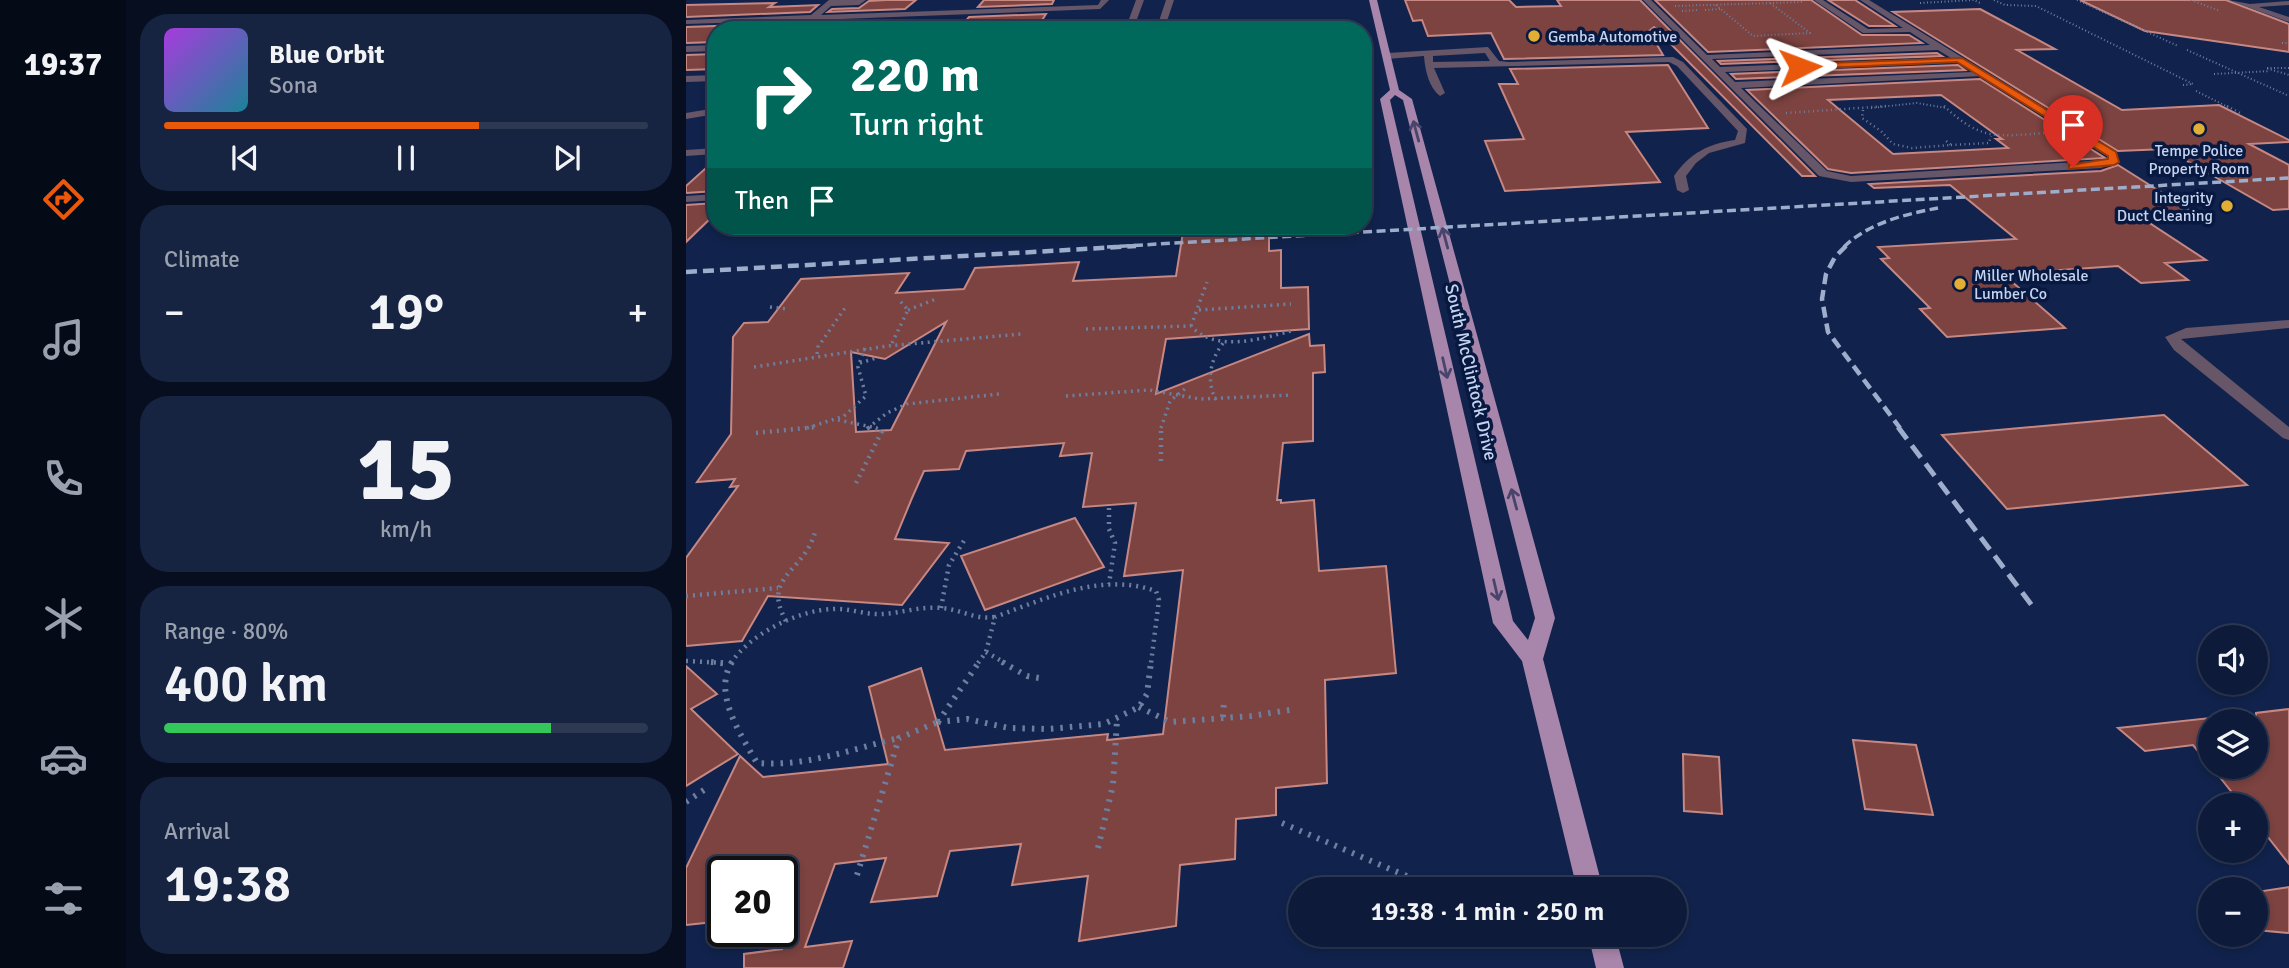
<!DOCTYPE html>
<meta charset="utf-8">
<style>
:root{--surface:#0d1a39;--page:#162341;--text:#f1f3f6;--muted:#9aa1ae;--line:#2d3853;--accent:#ea580c}
body{margin:0;font-family:Signika,sans-serif;background:var(--page);color:var(--text);height:100vh;display:flex;flex-direction:column;font-size:26px;white-space:nowrap}
*{box-sizing:border-box;margin:0}
p{font-size:23px;color:var(--muted)}
.icon{flex:none;width:38px;height:38px;fill:none;stroke:currentColor;stroke-width:2;stroke-linecap:round;stroke-linejoin:round}
.map{position:relative;flex:1;overflow:hidden}
.sheet{display:flex;flex-direction:column;gap:14px;padding:14px;background:#070e1f;width:560px}
.sheet>*{flex:none}
.hud{position:absolute;left:21px;top:21px;width:665px;height:214px;border-radius:28px;box-shadow:0 4px 10px #0003,0 0 0 2px var(--line);background:#00695c;color:#fff;overflow:hidden}
.controls{position:absolute;left:1512px;top:625px;display:grid;gap:14px}
.controls a{display:grid;place-items:center;width:70px;height:70px;border-radius:50%;background:var(--surface);box-shadow:0 4px 10px #0003,0 0 0 2px var(--line);font-size:35px}
.speed{position:absolute;left:21px;top:856px;display:flex;gap:14px;font-size:35px;font-weight:700;text-align:center}
.speed>*{display:grid;place-content:center;width:91px;height:91px;border-radius:50%;background:var(--surface);box-shadow:0 4px 10px #0003,0 0 0 2px var(--line);line-height:1}
.speed .limit{border:4px solid #111;border-radius:10px;background:#fff;color:#111}
.pin{position:absolute;display:grid;place-items:center;width:60px;height:60px;color:#fff;margin:-72px -30px;border-radius:50% 50% 50% 0;rotate:-45deg;box-shadow:0 0 7px #0007}
.pin .icon{rotate:45deg}
.me{position:absolute;width:77px;margin:-38px;rotate:87deg;stroke-linejoin:round;filter:drop-shadow(0 0 5px #0008)}
.turn{display:flex;align-items:center;gap:24px;height:147px;padding:0 28px;font-size:32px}
.turn .icon{width:91px;height:91px;stroke-width:2.5}
.turn b{display:block;font-size:49px;line-height:60px}
.then{display:flex;align-items:center;height:66px;padding:0 28px;background:#0003;gap:14px;font-size:26px}
.big{font-size:52px;font-weight:600;line-height:1.1}
.sheet .widget{flex:1;display:flex;flex-direction:column;justify-content:center;gap:10px;min-width:0;padding:0 24px;border-radius:28px;background:var(--page)}
.sheet .dial{align-items:center;gap:0}
.dial b{font-size:91px;line-height:1}
.song{display:flex;align-items:center;gap:21px}
.cover{width:84px;height:84px;border-radius:10px;background:linear-gradient(135deg,hsl(280 70% 55%),hsl(190 70% 35%))}
.played{height:7px;border-radius:4px;background:linear-gradient(90deg,var(--accent) 65%,var(--line) 65%)}
.keys{display:flex;justify-content:space-around;direction:ltr}
.heat{display:flex;justify-content:space-between;align-items:center;font-size:38px;direction:ltr}
.charge{height:10px;border-radius:5px;background:linear-gradient(90deg,#34c759 80%,var(--line) 0)}
.trip{position:absolute;left:602px;top:877px;width:399px;height:70px;border-radius:35px;background:var(--surface);box-shadow:0 4px 10px #0003,0 0 0 2px var(--line);font-weight:600;line-height:70px;text-align:center}
main{display:flex;flex:1;min-height:0}
.dock{display:flex;flex-direction:column;width:126px;justify-content:space-around;align-items:center;background:#050a17;color:var(--muted)}
.dock .icon{width:49px;height:49px}
.dock .on{color:var(--accent)}
.dock b{font-size:32px;color:var(--text)}
.map>svg:first-child{display:block}
.building{fill:#7c4340;stroke:#c78782;stroke-width:2;fill-rule:evenodd}
.lines{fill:none;stroke-linecap:round;stroke-linejoin:round}
.path-far4{stroke:#6e7e9f;stroke-width:2;stroke-dasharray:1 2.5;stroke-linecap:butt}
.path-far3{stroke:#6e7e9f;stroke-width:2.5;stroke-dasharray:1 3.5;stroke-linecap:butt}
.path-far2{stroke:#6e7e9f;stroke-width:3.5;stroke-dasharray:2 4.5;stroke-linecap:butt}
.path-far1{stroke:#6e7e9f;stroke-width:4.5;stroke-dasharray:2 5;stroke-linecap:butt}
.path{stroke:#6e7e9f;stroke-width:6;stroke-dasharray:2.5 7;stroke-linecap:butt}
.minor{fill:#675668;fill-rule:evenodd}
.major{fill:#a885ab;fill-rule:evenodd}
.rail-far2{stroke:#9eadcb;stroke-width:3.5;stroke-dasharray:9 4.5;stroke-linecap:butt}
.rail-far1{stroke:#9eadcb;stroke-width:4.5;stroke-dasharray:11 6;stroke-linecap:butt}
.rail{stroke:#9eadcb;stroke-width:5;stroke-dasharray:15 8;stroke-linecap:butt}
.oneway{stroke:#48446b}
.route{fill:#ea580c;stroke:#983908;stroke-width:2}
.poi-dot{fill:#e3ae34;stroke:#081941;stroke-width:2.5}
.labels{text-anchor:middle;stroke-width:7;stroke-linejoin:round;paint-order:stroke}
.far-poi-label{font-size:16px;fill:#c5d3ee;stroke:#081941;text-anchor:start}
.street-label{font-size:18px;fill:#c5d3ee;stroke:#081941}
</style>
<main>
<nav class="dock">
<b>19:37</b>
<svg class="icon on" aria-label="directions" viewBox="0 0 24 24"><path d="M12 3l9 9-9 9-9-9zM9 14v-3h6M13 9l2 2-2 2"/></svg>
<svg class="icon" aria-label="music" viewBox="0 0 24 24"><path d="M9 18V5l10-2v13"/><circle cx="6" cy="18" r="3"/><circle cx="16" cy="16" r="3"/></svg>
<svg class="icon" aria-label="phone" viewBox="0 0 24 24"><path d="M5 4h4l2 5-3 2q2 4 5 5l2-3 5 2v4C11 20 4 13 5 4z"/></svg>
<svg class="icon" aria-label="climate" viewBox="0 0 24 24"><path d="M12 3v18M4 7l16 10M4 17L20 7"/></svg>
<svg class="icon" aria-label="car" viewBox="0 0 24 24"><path d="M5 17H2v-5l4-1 3-4h7l3 4 3 1v5h-3M9 17h6M6 11h13"/><circle cx="7" cy="17" r="2"/><circle cx="17" cy="17" r="2"/></svg>
<svg class="icon" aria-label="filters" viewBox="0 0 24 24"><path d="M4 7h16M4 17h16"/><circle cx="9" cy="7" r="2"/><circle cx="15" cy="17" r="2"/></svg>
</nav>
<section class="sheet">
<div class="widget">
<div class="song"><i class="cover"></i><div><b>Blue Orbit</b><p>Sona</p></div></div>
<div class="played"></div>
<div class="keys"><svg class="icon" aria-label="previous" viewBox="0 0 24 24"><path d="M18 5L8 12l10 7zM5 5v14"/></svg><svg class="icon" aria-label="pause" viewBox="0 0 24 24"><path d="M8 5v14M16 5v14"/></svg><svg class="icon" aria-label="next" viewBox="0 0 24 24"><path d="M6 5l10 7-10 7zM19 5v14"/></svg></div>
</div>
<div class="widget"><p>Climate</p>
<div class="heat"><a>−</a><b class="big">19°</b><a>+</a></div>
</div>
<div class="widget dial"><b>15</b><p>km/h</p></div>
<div class="widget"><p>Range · 80%</p><b class="big">400 km</b><div class="charge"></div></div>
<div class="widget"><p>Arrival</p><b class="big">19:38</b></div>
</section>
<div class="map">
<svg width="1603" height="968" viewBox="0 0 1603 968">
<rect width="100%" height="100%" fill="#11234c"/>
<path class="building" d="M200,0H230L219,9L142,12L146,9L173,8L183,1Z
M298,0H368L366,4L292,7Z
M719,0H823L830,7L875,6L871,0H954L1129,176H1116L968,27L963,31L977,55L818,59L805,33L742,36L736,20L727,21Z
M969,0H1125L1176,35H1223L1236,43L1022,52Z
M1142,0H1169L1209,26H1183Z
M1394,0H1540L1603,24V52L1459,31Z
M89,3L83,7L132,5L124,12L0,17V5Z
M1294,9L1369,49L1331,50L1436,110L1533,105L1603,140V142L1563,144L1603,165V209L1587,210L1480,149L1432,151L1207,12Z
M360,14L351,28L272,30L283,17Z
M208,20L197,30H30V42L0,43V27Z
M1251,53L1256,56L1035,64L1032,61Z
M30,54V69L0,70V55Z
M982,65L1022,128L940,132L974,182L819,191L799,141L838,139L813,84H832L824,69Z
M1272,65L1279,70L1050,79L1045,74Z
M1294,79L1419,158L1165,173L1142,169L1061,90ZM1255,95L1316,139H1310L1322,148L1207,154L1142,100Z
M30,159V191L0,193V186Z
M1432,165L1511,215L1456,218L1520,260L1479,263L1502,280L1455,283L1432,266L1317,274L1379,328L1261,337L1234,309L1244,308L1195,259L1203,258L1192,247L1330,239L1264,185L1188,188L1183,184L1415,171Z
M30,203V213L0,242V205Z
M498,226H583V251L595,250V288L622,287L623,329L480,339L470,394L623,334L624,346L638,345L639,372L627,373V441L597,443L591,500H595V503L628,500L633,571L700,566L710,673L639,680L641,783L590,788V815L550,819L549,859L494,865L490,926L393,941L402,876L326,885L335,844L264,851L251,896L185,902L200,858L149,864L119,947L166,941L157,968H58V954L96,949V872H37V921L0,925V868L54,756L77,777L202,764L183,687L235,668L259,750L422,734L421,740L477,734L497,570L438,576L450,503L397,507L406,453L374,456L378,443L280,451L273,469L238,471L226,498L209,539L263,543L216,605L82,596L56,641L0,646V558L52,486L44,487L49,479L11,482L45,434L47,337L58,323L82,322L115,279L223,273L210,293L278,289L289,268L393,262L387,281L490,276ZM260,322L205,430L170,432L165,352L199,359Z
M1478,415L1561,485L1321,509L1256,435Z
M389,518L418,567L299,610L275,556Z
M0,666L31,694L5,709L52,754L0,786Z
M1603,709V864L1570,822V805H1556L1525,766H1570V713Z
M1524,718V766L1507,745L1459,751L1432,728Z
M1167,740L1230,745L1247,815L1179,809Z
M997,754L1033,757L1036,814L998,811Z
M1603,887V933L1570,930V892Z"/>
<g class="lines">
<path class="path-far4" d="M1308,0L1319,5L1350,6L1507,84L1497,85
M1391,0L1492,46
M1505,0L1534,11
M1234,3L1288,0L1294,3
M1030,5L1067,36L1124,33L1084,3
M989,6L1117,2
M1019,10L1034,9
M996,11L1013,10
M1596,43H1603
M1501,50L1603,96
M1603,68H1580L1603,75
M1528,74L1584,71
M1510,91L1544,108
M1185,108L1231,103L1260,108"/>
<path class="path-far3" d="M1258,106C1296,142 1312,136 1360,133
M1541,106L1556,114
M1177,110L1176,118L1195,131L1207,144L1226,148L1265,145L1259,140
M1100,113L1201,106
M1265,145L1303,143L1305,136"/>
<path class="path-far2" d="M84,307L101,309
M222,310L250,299
M513,310L605,304
M505,326L521,282
M400,329L505,326C530,353 574,339 605,331
M206,343L222,310L214,301
M131,354L132,347L161,305
M174,363L190,358
M68,367L201,346L335,334
M380,396L463,390L514,399L606,395
M530,400C520,381 524,359 538,342
M152,420L191,428
M121,428L158,416L180,396L172,367L179,348
M182,428L201,413L221,404L313,394
M475,428L484,401L500,388"/>
<path class="path-far1" d="M181,429L184,427
M70,433L130,427
M475,461V427
M170,483L196,431L186,427
M423,508V529L429,543L423,584
M0,596L92,588
M255,608L263,565L279,539
M100,621C75,576 118,573 129,532
M300,652L319,663
M0,661L38,663
M45,663C64,634 112,610 147,609C164,608 179,615 196,614C215,613 236,606 255,608C274,609 289,620 308,617
M292,663L300,652L309,617C361,598 415,572 470,591L473,600L465,663"/>
<path class="path" d="M25,662L43,664
M46,662C26,693 55,735 71,763C121,767 165,749 213,738
M316,662L341,676L359,679
M453,707L484,722L565,716L610,709
M537,717L538,699
M252,722L293,662
M252,722L281,719L323,728L362,729L418,724L453,707L461,694L465,662
M0,802L18,790
M596,823L751,889
M412,848L427,785L431,720
M171,875L213,738L252,722"/>
<path class="minor" d="M143,0H180L173,5L145,6L135,15L412,5L415,0H423L414,9L129,20L124,22L120,20L0,24V20L125,15Z
M450,0H458L447,30H439Z
M480,0H488L478,30H470Z
M957,0H965L1021,55L1244,45L1224,32L1177,33L1128,0H1137L1182,29L1217,28L1174,0H1183L1430,152L1433,162L1415,168L1165,182L1133,176ZM1252,50L1265,58L1034,67L1026,59ZM1273,62L1287,72L1049,82L1039,72ZM1295,76L1421,156L1422,160L1165,176L1141,171L1055,88Z
M1542,0L1564,4L1603,1V5L1573,7L1603,17V22Z
M30,45V51L0,52V46Z
M802,47L813,61L823,62L987,57L997,62L1061,129L1059,143L1023,153L1010,163L1000,176L1003,190L997,193L991,190L988,176C1004,153 1022,144 1049,140L1052,131L991,66L983,62L748,68L759,93L754,96C743,88 739,70 738,56L701,59L697,56L701,53ZM799,53L804,61L747,62V56Z
M30,75V81L0,82V76Z
M30,108V114L0,119V113Z
M30,148V154L0,156V150Z
M30,194V200L0,202V196Z
M1603,320V328L1495,339L1603,427V440L1597,438L1488,350L1479,337L1500,328Z"/>
<path class="major" d="M683,0H691L713,90L726,99L869,618L857,659L917,889H891L836,661L807,623L694,99L704,90ZM709,95L717,100L849,618L842,640L827,621L704,100Z
M902,934H929L938,968H910Z"/>
<path class="rail-far2" d="M421,247L1603,178
M1158,247C1182,223 1220,214 1252,208"/>
<path class="rail-far1" d="M1160,246L1149,257L1140,274L1136,299L1142,332L1214,428
M0,272L450,246"/>
<path class="rail" d="M1212,427L1350,611"/>
</g>
<defs><path id="oneway-shaft" d="M-6 0H5M1.5-3L5.5 0L1.5 3" fill="none" stroke-width="1.6" stroke-linecap="round" stroke-linejoin="round" transform="scale(1.75)"/></defs>
<g class="oneway">
<use href="#oneway-shaft" transform="translate(730 131) rotate(-105)"/>
<use href="#oneway-shaft" transform="translate(759 238) rotate(-105)"/>
<use href="#oneway-shaft" transform="translate(759 368) rotate(77)"/>
<use href="#oneway-shaft" transform="translate(828 499) rotate(-105)"/>
<use href="#oneway-shaft" transform="translate(810 590) rotate(77)"/>
</g>
<path class="route" d="M1276,58L1430,152L1433,162L1428,165L1383,169V165L1422,159V156L1271,62L1114,69L1110,67L1114,64Z"/>
<g class="poi-dot">
<circle cx="848" cy="36" r="7"/>
<circle cx="1513" cy="129" r="7"/>
<circle cx="1541" cy="206" r="7"/>
<circle cx="1274" cy="284" r="7"/>
</g>
<g class="labels">
<g class="far-poi-label">
<text x="862" y="42">Gemba Automotive</text>
<text x="1513" y="156" text-anchor="middle">Tempe Police<tspan x="1513" dy="18">Property Room</tspan></text>
<text x="1527" y="203" text-anchor="end">Integrity<tspan x="1527" dy="18">Duct Cleaning</tspan></text>
<text x="1288" y="281">Miller Wholesale<tspan x="1288" dy="18">Lumber Co</tspan></text>
</g>
<g class="street-label">
<text transform="translate(785 372) rotate(77)" y="6">South McClintock Drive</text>
</g>
</g>
</svg>
<div class="controls">
<a><svg class="icon" aria-label="sound" viewBox="0 0 24 24"><path d="M4 9h4l5-4v14l-5-4H4zM17 9q2 3 0 6"/></svg></a>
<a><svg class="icon" aria-label="layers" viewBox="0 0 24 24"><path d="M12 4l9 5-9 5-9-5zM3 14l9 5 9-5"/></svg></a>
<a>+</a>
<a>−</a>
</div>
<div class="speed"><div class="limit">20</div></div>
<div class="pin" style="left:1387px;top:167px;background:#d93025"><svg class="icon" aria-label="arrive" viewBox="0 0 24 24"><path d="M6 21V4h12l-3 4 3 4H6"/></svg></div>
<svg class="me" style="left:1114px;top:67px" viewBox="-20 -20 40 40"><path d="M0-17L14 15 0 8-14 15z" fill="#ea580c" stroke="#fff" stroke-width="4"/></svg>
<div class="trip">19:38 · 1 min · 250 m</div>
<div class="hud">
<div class="turn"><svg class="icon" aria-label="right" viewBox="0 0 24 24"><path d="M7 20v-9h11M14 6l5 5-5 5"/></svg><div><b>220 m</b>Turn right</div></div>
<div class="then">Then<svg class="icon" aria-label="arrive" viewBox="0 0 24 24"><path d="M6 21V4h12l-3 4 3 4H6"/></svg></div>
</div>
</div>
</main>
